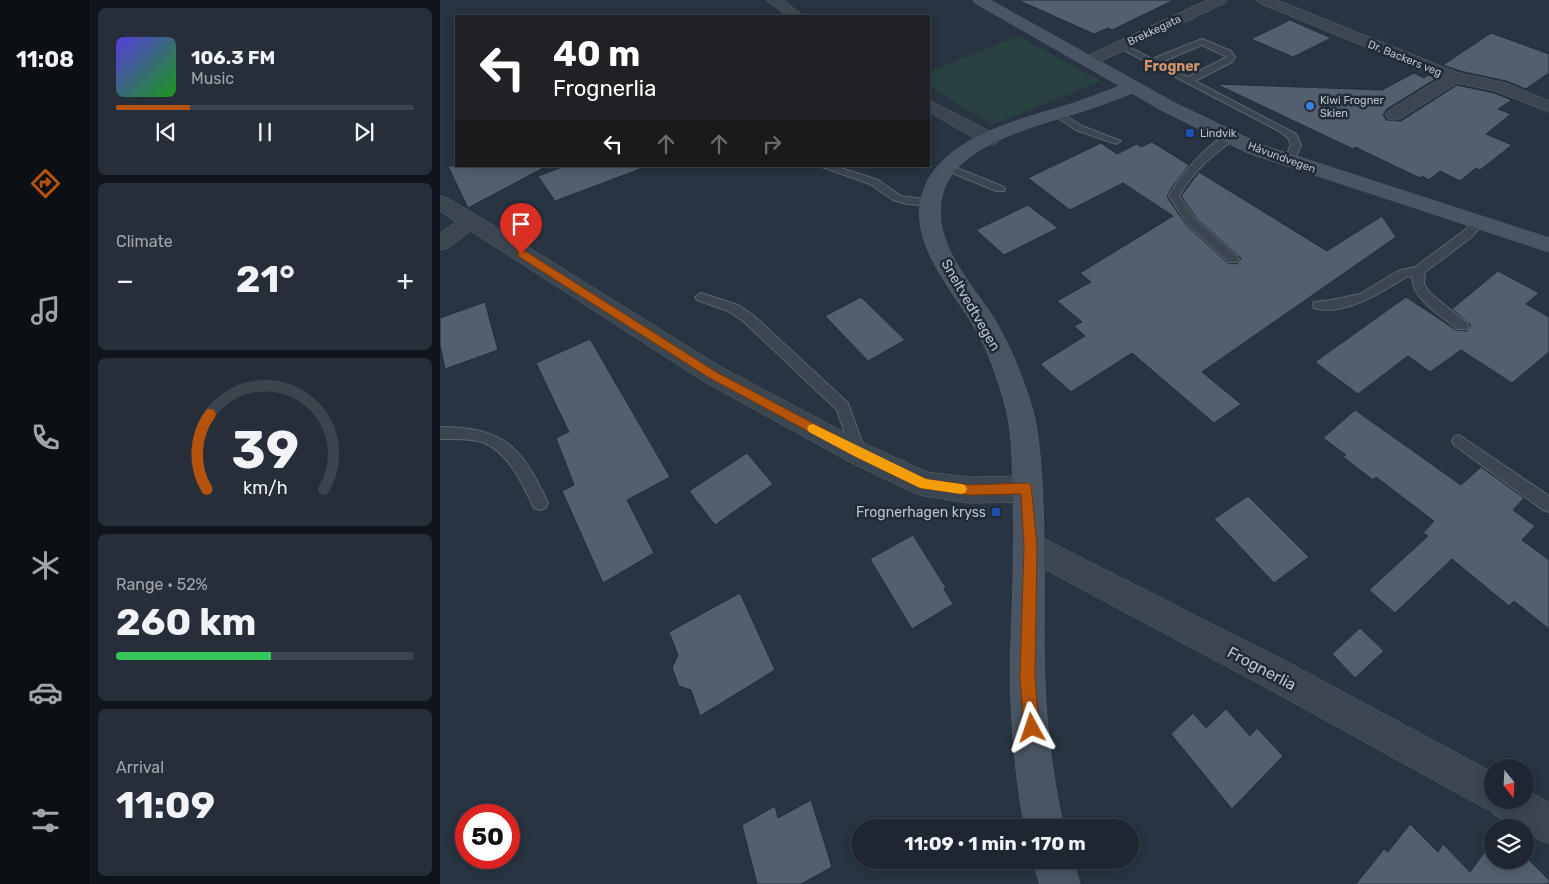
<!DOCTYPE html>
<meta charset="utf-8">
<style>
:root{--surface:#1e2731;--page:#262f39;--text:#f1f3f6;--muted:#a1a5ab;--line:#3c444d;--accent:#b45309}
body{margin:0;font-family:Rubik,sans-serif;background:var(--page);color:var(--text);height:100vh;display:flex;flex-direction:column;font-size:19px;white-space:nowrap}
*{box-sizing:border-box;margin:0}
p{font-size:16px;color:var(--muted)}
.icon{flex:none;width:28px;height:28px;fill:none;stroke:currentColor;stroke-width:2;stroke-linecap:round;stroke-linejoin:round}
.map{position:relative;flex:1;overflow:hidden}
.panel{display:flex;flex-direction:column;gap:8px;padding:8px;background:#10151b;width:350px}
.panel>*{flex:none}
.top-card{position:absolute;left:15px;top:15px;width:475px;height:152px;border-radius:0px;box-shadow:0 2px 12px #0003,0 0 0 1px var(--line);background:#202124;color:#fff;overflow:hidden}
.needle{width:32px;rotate:162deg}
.tools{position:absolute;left:1044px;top:759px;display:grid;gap:10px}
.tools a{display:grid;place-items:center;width:50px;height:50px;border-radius:50%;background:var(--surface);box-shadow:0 2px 12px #0003,0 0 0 1px var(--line);font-size:25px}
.speed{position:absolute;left:15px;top:804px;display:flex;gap:10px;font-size:25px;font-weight:700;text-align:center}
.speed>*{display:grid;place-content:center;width:65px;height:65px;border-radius:50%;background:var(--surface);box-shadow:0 2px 12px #0003,0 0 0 1px var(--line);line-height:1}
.speed .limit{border:8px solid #d22;background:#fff;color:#111}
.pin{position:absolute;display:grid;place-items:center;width:42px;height:42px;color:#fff;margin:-51px -21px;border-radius:50% 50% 50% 0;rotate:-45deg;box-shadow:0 0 5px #0007}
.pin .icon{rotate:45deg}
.me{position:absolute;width:55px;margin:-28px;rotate:355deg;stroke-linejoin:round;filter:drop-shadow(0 0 4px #0008)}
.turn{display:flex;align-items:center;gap:18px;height:105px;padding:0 15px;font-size:22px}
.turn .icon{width:65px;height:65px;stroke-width:2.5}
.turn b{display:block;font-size:35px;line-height:42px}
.lanes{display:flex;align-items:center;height:48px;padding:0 15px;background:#0003;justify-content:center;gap:25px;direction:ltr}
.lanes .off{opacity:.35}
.big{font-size:38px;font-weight:700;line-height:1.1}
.panel .card{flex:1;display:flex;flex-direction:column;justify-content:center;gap:8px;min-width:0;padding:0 18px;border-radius:8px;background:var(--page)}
.panel .dial{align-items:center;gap:0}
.dial svg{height:130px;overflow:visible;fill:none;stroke:var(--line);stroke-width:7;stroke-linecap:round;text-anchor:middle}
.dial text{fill:var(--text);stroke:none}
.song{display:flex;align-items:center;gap:15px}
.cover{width:60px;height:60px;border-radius:8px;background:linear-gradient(135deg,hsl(250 70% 55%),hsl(120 70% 35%))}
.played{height:5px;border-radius:2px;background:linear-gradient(90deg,var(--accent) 25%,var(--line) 25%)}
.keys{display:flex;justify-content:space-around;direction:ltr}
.heat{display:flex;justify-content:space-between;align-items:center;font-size:28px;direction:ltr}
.charge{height:8px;border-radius:4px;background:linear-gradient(90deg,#34c759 52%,var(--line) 0)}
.trip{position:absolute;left:411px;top:819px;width:288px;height:50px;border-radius:25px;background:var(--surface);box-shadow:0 2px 12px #0003,0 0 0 1px var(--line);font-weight:700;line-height:50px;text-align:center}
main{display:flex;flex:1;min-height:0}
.dock{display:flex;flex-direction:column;width:90px;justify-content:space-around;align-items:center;background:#0c1014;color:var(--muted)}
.dock .icon{width:35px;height:35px}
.dock .active{color:var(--accent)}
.dock b{font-size:22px;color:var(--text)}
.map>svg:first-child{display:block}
.green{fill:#2a4142}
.building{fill:#535f6e;stroke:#232d38}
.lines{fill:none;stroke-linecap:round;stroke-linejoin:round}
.lane-casing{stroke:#5a646e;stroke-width:2}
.street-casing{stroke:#5a646e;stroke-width:1}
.secondary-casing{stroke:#5a646e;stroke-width:1}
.lane{fill:#3c4651;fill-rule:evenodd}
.street{fill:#3c4651;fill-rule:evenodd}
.secondary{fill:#4a5564;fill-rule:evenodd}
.route{fill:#b45309;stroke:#753606}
.slow{fill:#f59e0b}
.shop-dot{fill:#3f7fe0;stroke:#212b36;stroke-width:2}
.transit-dot{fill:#1a4fb4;stroke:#212b36;stroke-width:2}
.labels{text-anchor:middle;stroke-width:5;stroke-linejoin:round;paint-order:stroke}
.far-street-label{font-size:11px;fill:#b9c1cb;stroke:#212b36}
.far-poi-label{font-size:11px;fill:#b9c1cb;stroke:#212b36;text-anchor:start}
.far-quarter-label{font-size:14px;font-weight:bold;fill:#d1936e;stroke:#212b36}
.street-label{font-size:14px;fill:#b9c1cb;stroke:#212b36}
.poi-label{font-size:14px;fill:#b9c1cb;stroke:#212b36;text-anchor:end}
.near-street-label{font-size:16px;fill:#b9c1cb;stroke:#212b36}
</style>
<main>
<nav class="dock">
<b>11:08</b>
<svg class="icon active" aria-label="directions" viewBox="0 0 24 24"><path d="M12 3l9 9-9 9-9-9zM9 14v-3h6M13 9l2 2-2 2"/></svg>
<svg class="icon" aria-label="music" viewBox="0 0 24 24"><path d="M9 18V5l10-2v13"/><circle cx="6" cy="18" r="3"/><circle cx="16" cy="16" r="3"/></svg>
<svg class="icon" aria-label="phone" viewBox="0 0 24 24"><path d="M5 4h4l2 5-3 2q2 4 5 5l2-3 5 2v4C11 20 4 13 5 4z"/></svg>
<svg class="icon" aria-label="climate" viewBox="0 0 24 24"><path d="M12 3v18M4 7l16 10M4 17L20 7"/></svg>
<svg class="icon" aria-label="car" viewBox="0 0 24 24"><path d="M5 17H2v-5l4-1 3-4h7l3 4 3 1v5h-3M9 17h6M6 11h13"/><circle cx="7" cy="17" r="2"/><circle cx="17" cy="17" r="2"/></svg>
<svg class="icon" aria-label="filters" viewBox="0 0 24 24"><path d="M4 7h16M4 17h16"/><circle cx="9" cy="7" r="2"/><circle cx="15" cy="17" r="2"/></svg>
</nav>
<section class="panel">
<div class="card">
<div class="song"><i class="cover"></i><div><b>106.3 FM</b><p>Music</p></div></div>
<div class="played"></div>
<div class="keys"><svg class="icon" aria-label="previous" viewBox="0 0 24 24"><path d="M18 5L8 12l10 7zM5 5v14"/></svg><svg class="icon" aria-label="pause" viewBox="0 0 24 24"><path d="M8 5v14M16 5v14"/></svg><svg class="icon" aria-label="next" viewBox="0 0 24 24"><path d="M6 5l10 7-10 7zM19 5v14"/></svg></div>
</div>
<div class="card"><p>Climate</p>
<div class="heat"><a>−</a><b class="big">21°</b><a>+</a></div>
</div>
<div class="card dial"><svg viewBox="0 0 100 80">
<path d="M14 69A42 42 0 1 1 86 69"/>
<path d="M14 69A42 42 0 0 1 16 23" stroke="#b45309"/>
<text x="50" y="56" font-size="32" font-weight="700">39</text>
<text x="50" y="72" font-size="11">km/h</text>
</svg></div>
<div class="card"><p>Range · 52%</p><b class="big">260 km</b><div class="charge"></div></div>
<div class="card"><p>Arrival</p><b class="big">11:09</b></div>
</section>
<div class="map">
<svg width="1109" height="884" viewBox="0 0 1109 884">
<rect width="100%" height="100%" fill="#283441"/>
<path class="green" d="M578,36L661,81L552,125L489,86V72Z"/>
<path class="building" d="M578,0H734L672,30L668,28L654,34Z
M850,20L891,38L853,57L811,39Z
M1051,33L1109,54V73L1086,89L1066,81L1020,71L1003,65Z
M974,73L984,78L988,75L997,78L947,109L943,115L946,120L961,121L1017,85L1054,93L1072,100L1058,109L1071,114L1046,134L1072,145L1040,170L1036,168L1020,181L1000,171L989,180L982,176L980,178L915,147L913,149L776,84L942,90Z
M712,142L749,165L732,187L727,197L747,226L788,263L797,264L801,258L757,219L741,196L759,172L887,251L942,216L956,237L762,372L801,404L774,423L692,353L631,392L600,364L645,336L634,326L642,322L617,301L651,282L640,273L733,216L683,183L630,210L588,178L661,143L677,154L697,144L701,147Z
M8,166H107L28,208Z
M125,166H199L200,169L115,201L98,176Z
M588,205L618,228L564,255L536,230Z
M1058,271L1099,293L1086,304L1109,317V352L1072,383L1021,350L990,372L968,356L918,394L875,362L966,297L1016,330L1027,331L1031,325L1012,309Z
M421,297L465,340L428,361L385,316Z
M45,302L58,350L5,369L0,345V318Z
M150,339L230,477L187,500L214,553L163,583L122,491L134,485L116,438L129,432L96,363Z
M915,410L1021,485L1041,467L1084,498L1073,510L1095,526L1082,540L1109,560V629L1074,601L1069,606L1012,559L955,613L929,590L988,536L983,533L994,521L936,477L933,480L903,457L906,455L883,438Z
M307,453L333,484L275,525L249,491Z
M808,496L869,557L834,583L774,519Z
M473,535L506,588L504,589L513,604L472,629L430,559Z
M300,593L335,670L260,716L251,690L239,686L232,668L238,655L229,632Z
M920,628L944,651L915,678L892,654Z
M786,709L810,736L817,728L843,756L792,809L731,734L753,713L766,728Z
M371,800L392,867L361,884H317L302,825L335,806L338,818Z
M970,824L998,852L1003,844L1030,872L1052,842V860H1085V856L1109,880V884H916L944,849L948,852Z"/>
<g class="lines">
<defs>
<path id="lane" d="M762,39L791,51L795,57L792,62L755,81L856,134L861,145L853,163L849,164L844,161L851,145L848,138L839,131L676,46L683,44L712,59ZM762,45L787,57L748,77L719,63Z
M618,111L642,126L681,141L676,144L636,130L615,116V112Z
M790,134L794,135V139C773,155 752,172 739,196L756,220L797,256L799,259L797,262H789L748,225L729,196C738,178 770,140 790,134Z
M507,164L564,187L565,189L564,191H556L503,169L502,167Z
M379,166H395L438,180L461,196L490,200L496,203L490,206L467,204L453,200L430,184Z
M1037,219L1043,223L1033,236L985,272L984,284L991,294L1027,323L1029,326L1027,329H1017C1002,316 971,299 972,276L966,277C942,292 904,317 874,308L873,305L874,302L891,300L920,294L958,271L975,267L1025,230L1033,220Z
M261,293L298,305L313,315L408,403L426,453L423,458L418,459L413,458L397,410L303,321L288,311L257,300L255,297Z
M0,427C64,427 82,447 108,503L106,508L100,510L94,508C83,485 69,452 42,442C29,438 14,439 0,439Z
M1019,435L1109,496V512L1103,510L1014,445L1012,441L1014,437Z"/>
<path id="street" d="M327,0H343L364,16H348Z
M768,0H787L785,3L655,64H643L641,61L643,58Z
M817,0H837L1019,73L1066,83L1109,101V112L1055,91L1017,83L960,119L954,120L948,119L945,115L948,111L1001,78L819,3Z
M489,100L557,135L559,139L557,143L550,145L543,143L489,112Z
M0,196L7,198L38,216L281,367L428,445L487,472L529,477L587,476L597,480L601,489L597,498L587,502L529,503L484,496L474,493L408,461L263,381L31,231L8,248L0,250V233L16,222L0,211Z
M591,532L853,665L1052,772V800H1085V789L1109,803V844L1085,833V828H1077L1053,814L1052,811L1039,805L829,689L580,556L576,546L580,536Z"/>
<path id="secondary" d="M533,0H550L733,102L822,145L1109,238V252L808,153L721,110L692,93C677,99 662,105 646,110C604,124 520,142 504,189C487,239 531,282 555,320C570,346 581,373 590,401C599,428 600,456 602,484C605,537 604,590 604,643C604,704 610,768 624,828H585C573,767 569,703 571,641C573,589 575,537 573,485C572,457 572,428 564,401C557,377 549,352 536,330C513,289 465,241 484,189C504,135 585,119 634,103C649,98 664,92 680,86L535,3Z
M593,860H633L640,884H600Z"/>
</defs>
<use href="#lane" class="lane-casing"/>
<use href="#street" class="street-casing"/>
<use href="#secondary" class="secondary-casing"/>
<use href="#lane" class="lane"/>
<use href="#street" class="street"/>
<use href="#secondary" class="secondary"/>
</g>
<path class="route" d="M78,251H85L276,372L422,449L486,479L529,485L587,483L591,485L597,546L595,677L599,728L597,733L592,735L586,733L584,728L580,677L584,546L581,494L529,495L480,488L414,456L268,377L78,256Z"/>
<path class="slow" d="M373,424L486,479L521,484L525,485L527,489L525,493L521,494L480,488L414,456L369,432L367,429L369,425Z"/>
<circle class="shop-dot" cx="870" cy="106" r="5"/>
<g class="transit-dot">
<rect x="745" y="128" width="10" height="10" rx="2.5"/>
<rect x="551" y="507" width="10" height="10" rx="2.5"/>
</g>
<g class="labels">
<g class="far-street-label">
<text transform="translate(714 30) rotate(-25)" y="4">Brekkegata</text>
<text transform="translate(965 58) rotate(22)" y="4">Dr. Backers veg</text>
<text transform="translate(842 157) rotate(20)" y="4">Håvundvegen</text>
</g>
<g class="far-poi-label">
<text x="880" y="104">Kiwi Frogner<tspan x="880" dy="13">Skien</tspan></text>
<text x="760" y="137">Lindvik</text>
</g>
<g class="far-quarter-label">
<text x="732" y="71">Frogner</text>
</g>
<g class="street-label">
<text transform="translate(531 305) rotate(60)" y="5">Sneltvedtvegen</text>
</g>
<g class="poi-label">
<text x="546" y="517">Frognerhagen kryss</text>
</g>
<g class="near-street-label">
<text transform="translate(822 668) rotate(28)" y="6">Frognerlia</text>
</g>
</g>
</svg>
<div class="tools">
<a><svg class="needle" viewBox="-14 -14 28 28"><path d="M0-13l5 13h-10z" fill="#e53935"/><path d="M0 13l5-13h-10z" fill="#a1a5ab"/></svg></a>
<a><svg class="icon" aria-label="layers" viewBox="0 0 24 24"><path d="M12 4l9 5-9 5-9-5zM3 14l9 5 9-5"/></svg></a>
</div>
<div class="speed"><div class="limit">50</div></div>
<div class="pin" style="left:81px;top:254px;background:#d93025"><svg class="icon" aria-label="arrive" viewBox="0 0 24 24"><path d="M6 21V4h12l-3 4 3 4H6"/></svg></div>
<svg class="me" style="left:592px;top:728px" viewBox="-20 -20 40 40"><path d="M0-17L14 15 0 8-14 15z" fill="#b45309" stroke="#fff" stroke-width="4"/></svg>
<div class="trip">11:09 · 1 min · 170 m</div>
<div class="top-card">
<div class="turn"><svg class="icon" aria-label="left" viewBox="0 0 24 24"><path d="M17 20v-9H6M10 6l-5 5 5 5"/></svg><div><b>40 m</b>Frognerlia</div></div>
<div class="lanes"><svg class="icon" aria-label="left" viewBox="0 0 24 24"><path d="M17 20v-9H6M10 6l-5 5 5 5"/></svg><svg class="icon off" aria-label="ahead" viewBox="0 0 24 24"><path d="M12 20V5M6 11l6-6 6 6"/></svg><svg class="icon off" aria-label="ahead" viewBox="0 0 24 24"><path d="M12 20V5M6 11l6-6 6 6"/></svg><svg class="icon off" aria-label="right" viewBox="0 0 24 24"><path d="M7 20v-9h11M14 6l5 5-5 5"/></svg></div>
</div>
</div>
</main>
